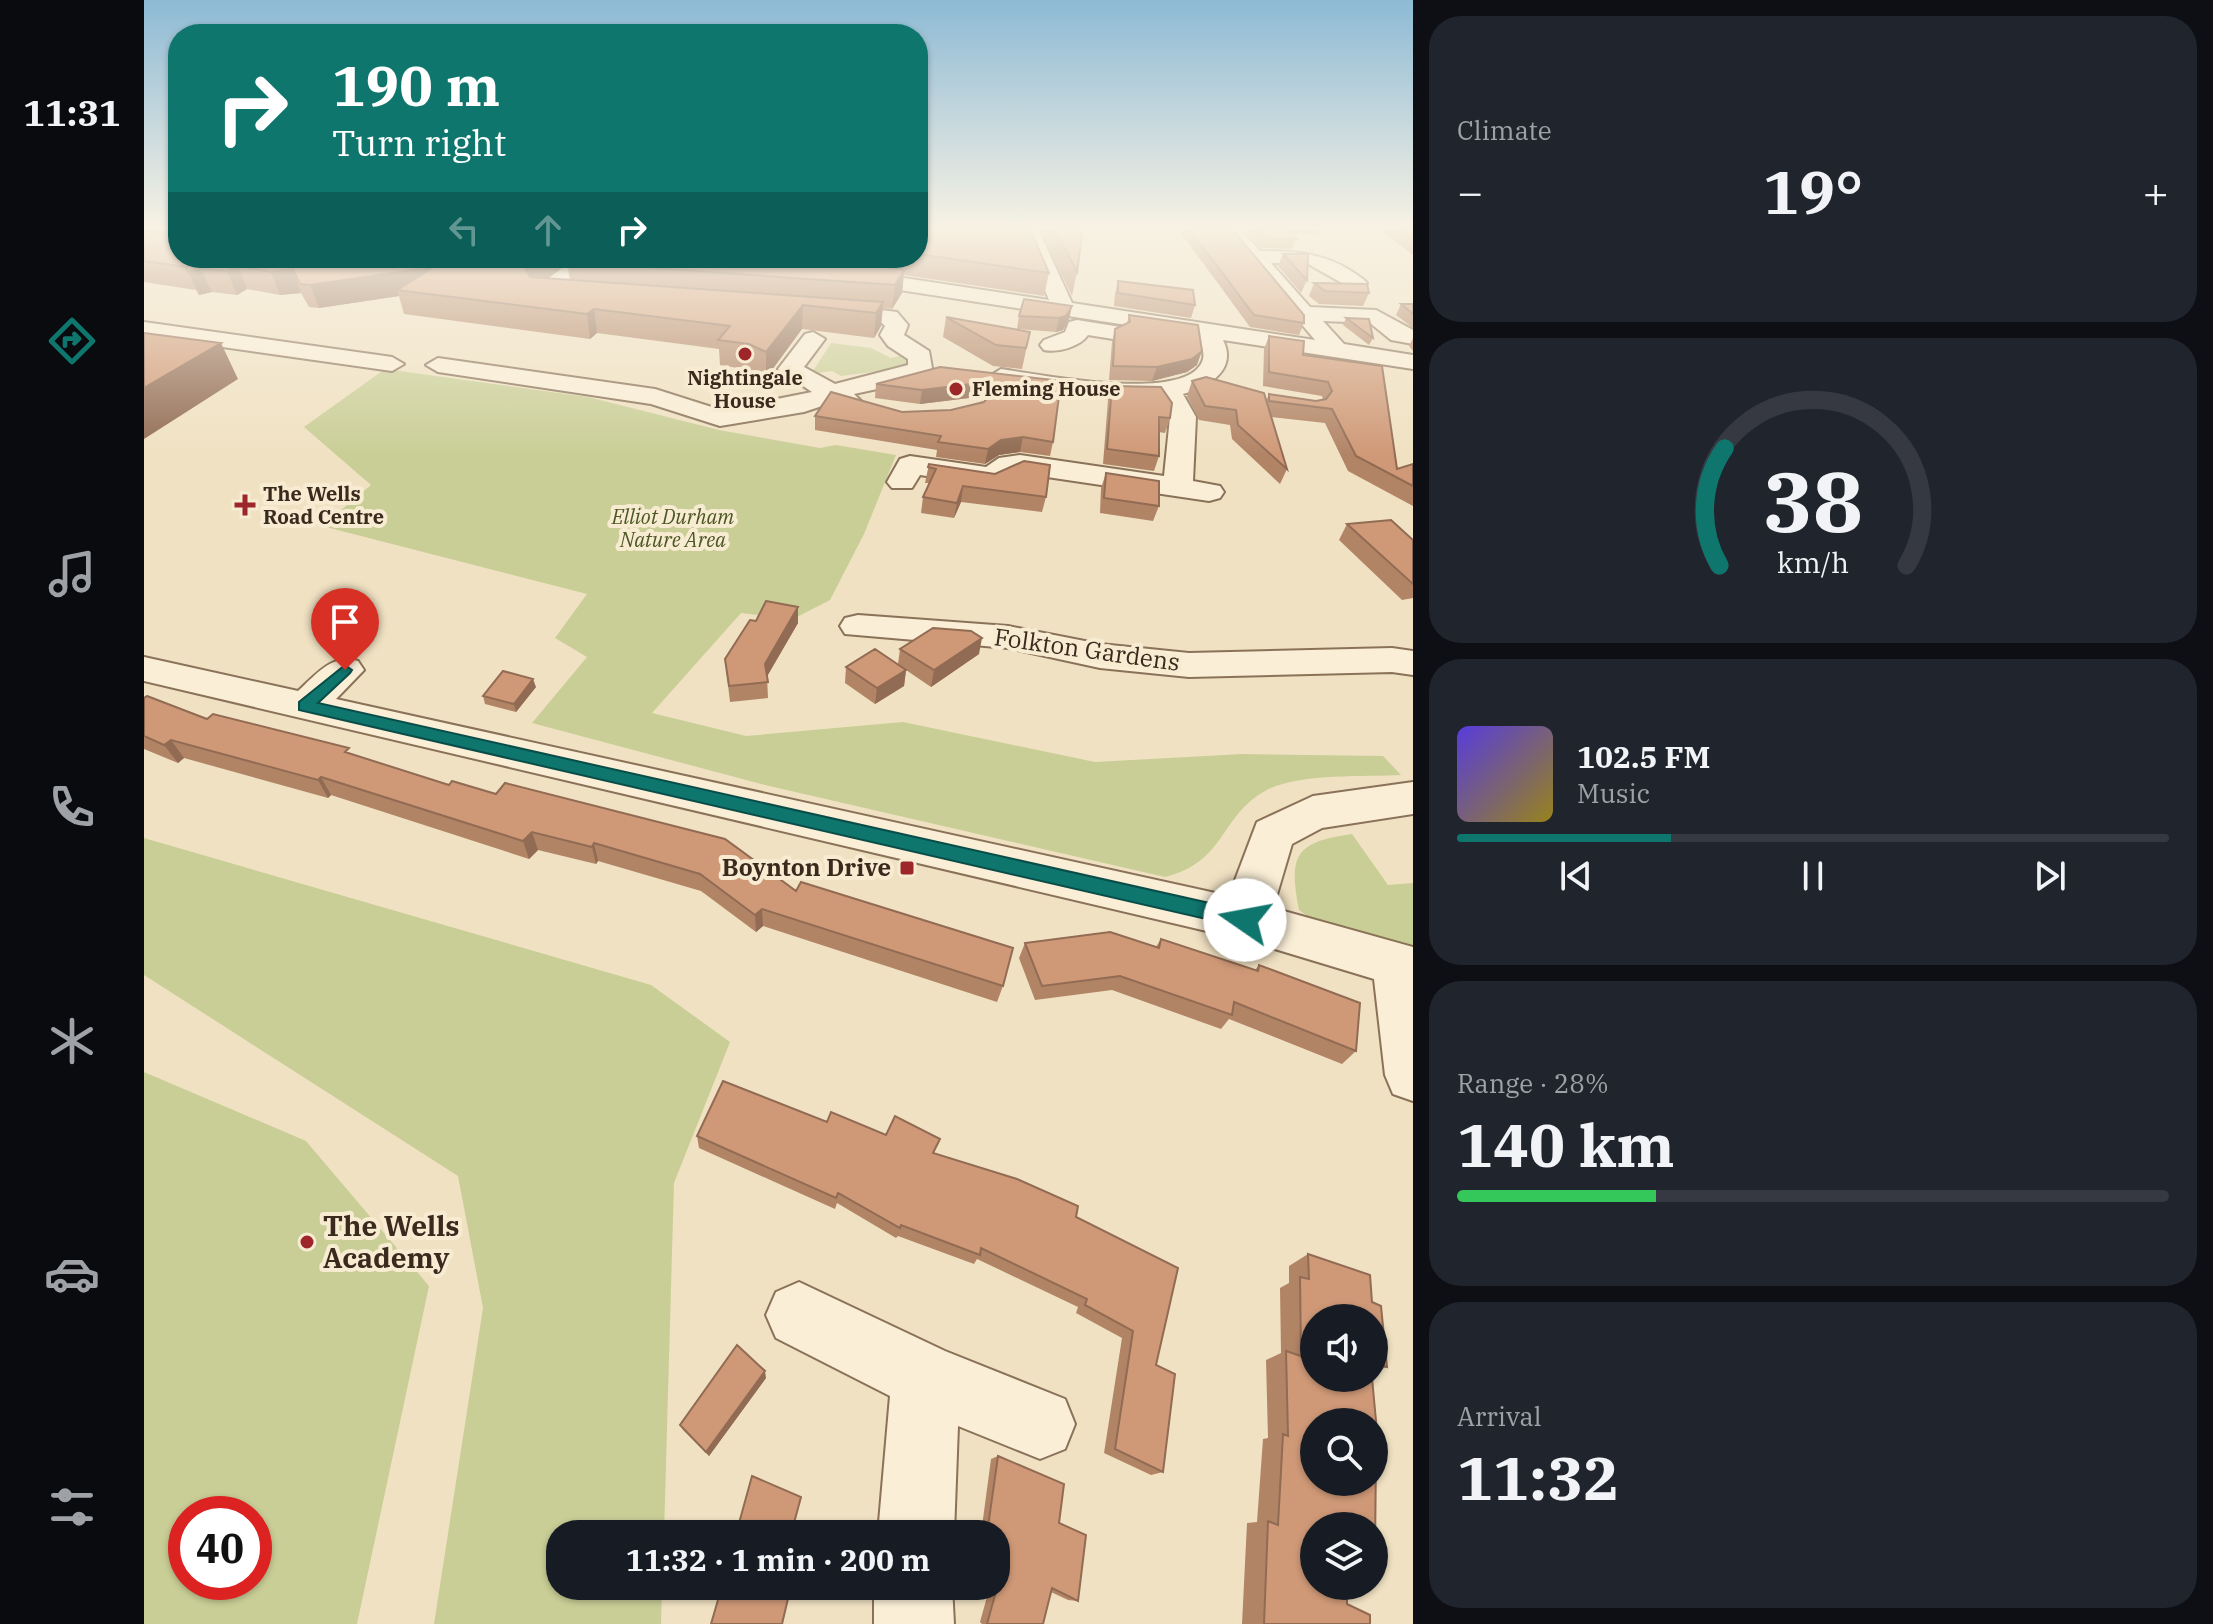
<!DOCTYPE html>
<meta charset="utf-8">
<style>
:root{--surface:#171b24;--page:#20242c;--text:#f1f3f6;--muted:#9ea1a6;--line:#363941;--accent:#0f766e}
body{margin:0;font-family:"IBM Plex Serif",serif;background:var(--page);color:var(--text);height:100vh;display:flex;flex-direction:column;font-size:30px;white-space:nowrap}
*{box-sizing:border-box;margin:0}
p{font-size:26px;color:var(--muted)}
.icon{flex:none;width:44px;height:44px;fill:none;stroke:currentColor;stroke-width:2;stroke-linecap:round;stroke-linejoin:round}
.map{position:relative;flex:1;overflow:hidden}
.sheet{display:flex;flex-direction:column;gap:16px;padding:16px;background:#0d0f14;width:800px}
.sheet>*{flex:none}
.top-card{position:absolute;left:24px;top:24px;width:760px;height:244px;border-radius:32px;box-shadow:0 2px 6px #0004;background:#0f766e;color:#fff;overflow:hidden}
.controls{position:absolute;left:1156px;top:1304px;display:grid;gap:16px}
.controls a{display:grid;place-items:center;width:88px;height:88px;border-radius:50%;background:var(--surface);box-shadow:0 2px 6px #0004;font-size:40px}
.speed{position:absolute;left:24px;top:1496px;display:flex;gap:16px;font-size:40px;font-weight:700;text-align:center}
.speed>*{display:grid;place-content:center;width:104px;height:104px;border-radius:50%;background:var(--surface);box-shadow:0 2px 6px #0004;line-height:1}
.speed .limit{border:12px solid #d22;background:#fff;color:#111}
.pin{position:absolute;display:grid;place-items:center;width:68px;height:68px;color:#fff;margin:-82px -34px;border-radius:50% 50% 50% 0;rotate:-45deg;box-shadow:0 0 8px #0007}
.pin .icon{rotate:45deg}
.me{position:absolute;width:88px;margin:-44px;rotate:282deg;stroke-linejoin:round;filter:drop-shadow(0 0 6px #0008)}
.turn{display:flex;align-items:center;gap:28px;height:168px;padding:0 32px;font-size:36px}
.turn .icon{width:104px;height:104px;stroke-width:2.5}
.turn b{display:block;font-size:56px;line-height:68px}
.lanes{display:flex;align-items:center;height:76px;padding:0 32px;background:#0003;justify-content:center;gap:40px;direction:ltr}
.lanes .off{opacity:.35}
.big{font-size:60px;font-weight:700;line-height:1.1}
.sheet .card{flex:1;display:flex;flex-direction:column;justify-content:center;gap:12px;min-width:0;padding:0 28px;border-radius:32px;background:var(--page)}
.sheet .dial{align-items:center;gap:0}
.dial svg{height:208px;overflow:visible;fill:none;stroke:var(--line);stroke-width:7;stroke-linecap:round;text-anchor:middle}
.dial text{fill:var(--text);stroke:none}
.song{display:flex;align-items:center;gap:24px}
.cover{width:96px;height:96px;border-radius:12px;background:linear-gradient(135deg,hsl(250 70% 55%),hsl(50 70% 35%))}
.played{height:8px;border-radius:4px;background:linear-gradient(90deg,var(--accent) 30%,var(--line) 30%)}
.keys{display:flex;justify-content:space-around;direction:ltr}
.heat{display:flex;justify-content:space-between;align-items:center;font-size:44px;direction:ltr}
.charge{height:12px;border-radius:6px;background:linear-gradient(90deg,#34c759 28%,var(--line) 0)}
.trip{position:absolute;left:402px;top:1520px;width:464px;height:80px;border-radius:32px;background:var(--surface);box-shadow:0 2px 6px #0004;font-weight:700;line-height:80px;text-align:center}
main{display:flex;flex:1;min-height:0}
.dock{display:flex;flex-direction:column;width:144px;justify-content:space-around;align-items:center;background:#090b0e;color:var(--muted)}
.dock .icon{width:56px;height:56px}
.dock .selected{color:var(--accent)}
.dock b{font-size:36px;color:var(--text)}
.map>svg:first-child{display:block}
.green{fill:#c9ce96;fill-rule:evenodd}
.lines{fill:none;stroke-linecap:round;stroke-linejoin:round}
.minor-casing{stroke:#8a7259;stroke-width:4}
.minor{fill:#faeed6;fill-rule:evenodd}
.wall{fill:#b28466;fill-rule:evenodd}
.shaded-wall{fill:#916b53}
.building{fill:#cf9977;stroke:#916b53;stroke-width:2;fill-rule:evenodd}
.route{fill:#0f766e;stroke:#0a4d48;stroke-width:2}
.poi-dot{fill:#9c262a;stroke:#f7ebd2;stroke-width:3}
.labels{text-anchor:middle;stroke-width:8;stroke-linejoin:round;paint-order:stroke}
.far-poi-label{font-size:20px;font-weight:bold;fill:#3a2a1d;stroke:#f7ebd2;text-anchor:start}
.far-park-label{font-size:20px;font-style:italic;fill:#4b5723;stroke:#f7ebd2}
.street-label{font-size:24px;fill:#3a2a1d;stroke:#f7ebd2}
.poi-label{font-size:24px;font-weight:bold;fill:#3a2a1d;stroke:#f7ebd2;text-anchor:end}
.near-poi-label{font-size:28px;font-weight:bold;fill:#3a2a1d;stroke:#f7ebd2;text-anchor:start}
</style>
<main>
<nav class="dock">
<b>11:31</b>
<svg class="icon selected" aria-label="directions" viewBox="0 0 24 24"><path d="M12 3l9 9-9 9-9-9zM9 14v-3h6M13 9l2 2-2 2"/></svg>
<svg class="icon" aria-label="music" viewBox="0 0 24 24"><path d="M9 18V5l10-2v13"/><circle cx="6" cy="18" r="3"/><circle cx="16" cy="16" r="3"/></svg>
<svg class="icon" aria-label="phone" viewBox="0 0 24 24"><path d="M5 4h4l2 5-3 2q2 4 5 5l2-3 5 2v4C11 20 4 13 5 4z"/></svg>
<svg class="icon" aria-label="climate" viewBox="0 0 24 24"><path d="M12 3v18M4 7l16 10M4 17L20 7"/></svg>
<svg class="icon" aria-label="car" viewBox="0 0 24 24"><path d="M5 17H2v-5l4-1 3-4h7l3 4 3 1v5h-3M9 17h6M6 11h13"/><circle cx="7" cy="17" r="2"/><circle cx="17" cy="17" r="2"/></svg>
<svg class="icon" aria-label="filters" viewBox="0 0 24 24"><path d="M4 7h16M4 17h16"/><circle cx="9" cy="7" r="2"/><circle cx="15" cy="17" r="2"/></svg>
</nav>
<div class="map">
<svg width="1269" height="1624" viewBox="0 0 1269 1624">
<rect width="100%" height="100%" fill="#f0e1c2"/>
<path class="green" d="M687,343L727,348L747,358L760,355L764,363L761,369L748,374L743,370L697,376L688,371L667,374Z
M241,369L444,397L575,430L676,448L692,445L752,455L720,534L686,600L649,619L597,613L508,713L602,736L759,722L951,762L1099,754L1239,756L1257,775C1219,777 1153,773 1121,791C1075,817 1082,862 1021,877L621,785L388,723L443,657L411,638L443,594L178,526L227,485L160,427Z
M1208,834L1244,885L1269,883V952L1174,924L1155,910C1144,854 1152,842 1208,834Z
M0,838L507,985L586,1042L530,1183L520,1534H416V1586H518L517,1624H290L339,1308L314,1176L0,975Z
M0,1072L162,1141L285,1286L213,1624H0ZM42,1514H110V1582H42Z"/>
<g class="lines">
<defs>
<path id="minor" d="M876,229H894L928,303L1171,340L1077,229H1096L1116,251C1157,251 1186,254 1219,279L1223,283L1219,287H1205L1164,264L1127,263L1166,307L1232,310L1269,330V344L1247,340L1226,323L1179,321L1200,344L1269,355V369L1079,340C1094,370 1064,387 1039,394L1052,417L1049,481L1076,486L1080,492L1076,498L1065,501L876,473L848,486L776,475L768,488H748L743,482L756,459L766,456L842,467L855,458L876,455L1020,476L1026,417L1014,398C990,401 855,393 844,377L857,369C892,374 1047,405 1059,359C1061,351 1056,343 1054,336L588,264L578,258H628L905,300Z
M432,258L451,261L407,298H391L388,293L391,288Z
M680,303L753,312L764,325L760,335L785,351L788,368L770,381L710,394L718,402L714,408L705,410L687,403L660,412L576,426L507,404L294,372L282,365L294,358L511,389L577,410L668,392L634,369L661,334L669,332L681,339L660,367L691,384L764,365V359L744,346L736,335L741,326L738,323L672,315L669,310L672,305Z
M933,320L977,327L981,332L969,339L944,335C936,347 913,353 900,350L896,345L900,340L921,332L925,322Z
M0,322L248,357L260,364L248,371L0,336Z
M714,615L864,626L956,644L1045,653L1248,648L1269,651V675L1248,672L1045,677L956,668L864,648L701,634L696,626L701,618Z
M0,657L154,691C173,674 187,654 214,661L220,670L192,699L1085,896L1113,822L1169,796L1269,782V814L1178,828L1148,844L1129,908L1269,947V1101L1249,1094L1241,1075L1230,979L1101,940L0,681Z
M655,1282L801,1351L921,1399L931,1424L921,1449L896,1459L814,1426L810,1534H734L746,1396L632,1338L622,1315L632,1292Z
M730,1586H808L810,1624H730Z"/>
</defs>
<use href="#minor" class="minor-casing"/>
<use href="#minor" class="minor"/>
</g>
<path class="wall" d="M0,229H34V258H774V229L905,273L900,296L760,275L758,293L748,309L739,308L737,326L730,338L658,329L622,378L605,370L576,365L575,349L453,333L446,339L260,314L255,296L175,308L165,307L157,293L136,295L103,289L93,295L68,292L55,295L52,290L0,282ZM423,262L426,280L402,278Z
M895,229H939L933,272L928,296Z
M1034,229H1088L1160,323L1155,335L1106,327Z
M1100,229H1175L1173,235L1147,234L1152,239L1148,249L1117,248Z
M1235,229H1269V255Z
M1139,254L1163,280L1157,293L1134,266Z
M974,281L1051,305L1047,318L970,306L971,294Z
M1170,283L1225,293L1219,306L1175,304L1165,296Z
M1257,304H1269V328L1252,315Z
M928,306L925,319L919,330L912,332L873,329L875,316Z
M985,315L1053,365L1043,372L1008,381L965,380L968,342L971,329L983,323Z
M802,317L886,332L878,369L849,366L799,337Z
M1202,318L1229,338L1225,345L1199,325Z
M1125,336L1159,355L1238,366L1253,469L1269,464V506L1204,471L1181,423L1127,417L1143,469L1136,484L1088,439L1086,425L1055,420L1043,396L1048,381L1122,401L1125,394L1172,401L1179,399L1178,396L1119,386L1120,349Z
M1269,338V351L1265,346Z
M917,381L909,442L906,456L876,452L855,455L841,464L792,457L793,450L671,430V416L807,410L840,401V399L833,397L776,404L731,398L732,384Z
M968,386L1026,418L1021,433L1015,432V456L1010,471L959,464L964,400Z
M785,464L902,497L898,512L817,502L810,518L777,513L779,497L785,483H781Z
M962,473L1015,506L1009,521L956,513L957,488Z
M1203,524L1269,540V598L1258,600L1195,540Z
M654,607V623L623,676L624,698L586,702L581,659L612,621Z
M756,649L835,654L787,687L762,670L760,686L731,704L701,683L702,667L754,664Z
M392,687L372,712L341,704L339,696Z
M0,698L63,719L208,755L652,891L859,986L853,1002L619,926L612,932L557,891L454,861L452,864L394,850L385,859L187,795L184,798L40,758L34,763L0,749Z
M1017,939L1111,970L1115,965L1212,1051L1198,1064L1085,1019L1077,1029L968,990L891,1000L875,958L881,943L1012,947Z
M742,1135L790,1153L932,1217L1012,1365L1019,1472L1007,1475L960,1453L978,1338L932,1313L934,1307L833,1259L830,1264L754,1236L752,1238L693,1203L691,1209L555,1148L553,1136Z
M1164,1254L1228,1302L1243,1367L1230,1372V1318H1170L1235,1453H1232L1230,1526H1170L1203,1604L1226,1624H1098L1103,1523L1113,1522L1119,1439L1124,1438L1122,1360L1137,1353L1136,1288L1145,1283V1266Z
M622,1378L565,1456L539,1430L536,1425Z
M854,1456L915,1523L934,1601L924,1600L907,1592L899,1624H838L836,1622L846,1586H852V1534H837L847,1459Z"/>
<path class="shaded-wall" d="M395,258H429L385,291L381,268Z
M94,266L103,289L93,295L83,271Z
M290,267L253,290L255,296L175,308L166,285Z
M57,269L68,292L55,295L44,272Z
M149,269L157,293L136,295L127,272Z
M760,270L758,293L748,309L751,285Z
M739,302L737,326L730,338L732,313Z
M659,305L658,329L622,378V352Z
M928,306L925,319L919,330L912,332L915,318Z
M450,309L453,333L446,339L443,314Z
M77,343L94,379L0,439V388Z
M1058,351L1053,365L1043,372L1008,381L1013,367Z
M835,383L833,397L776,404L778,390Z
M879,437L876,452L855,455L841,464L844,449L857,440Z
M819,486L817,502L810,518L813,503Z
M654,607V623L621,680V664Z
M838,638L835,654L787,687L790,670Z
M762,670L760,686L731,704L733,688Z
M389,679L392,687L372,712L370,704Z
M27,740L40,758L34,763L20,745Z
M177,777L187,795L184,798L174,780Z
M388,832L394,850L385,859L379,841Z
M450,843L454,861L452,864L448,847Z
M618,909L619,926L612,932L611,915Z
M621,1371L622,1378L565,1456L562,1452Z"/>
<path class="building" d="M25,229H34V258H395L381,268L386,277L739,302L732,313L659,305L622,352L605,344L574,340L586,326L450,309L443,314L253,290L290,267L166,285L156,284L149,269L127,272L94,266L83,271L57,269L44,272L42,267L0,261V232L24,235Z
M774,229H886L905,273L774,254Z
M911,229H939L933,272Z
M1045,229H1088L1160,315V323L1110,315Z
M1113,229H1141L1152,239L1121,238Z
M1256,229H1269V239Z
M1139,254H1164L1163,280Z
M428,258H680L760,270L751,285L423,262Z
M974,281L1049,290L1051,305L974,293Z
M1170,283L1223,284L1225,293L1181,291Z
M880,299L928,306L922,316L915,318L875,316Z
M1257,304H1269V314Z
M985,315L1054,325L1058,351L1048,359L1013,367L969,366L971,329L986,322Z
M802,317L886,332L882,348L852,345Z
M1202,318L1225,319L1229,338Z
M0,333L77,343L0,388Z
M1125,336L1160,341L1159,355L1238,366L1253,469L1269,464V486L1212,456L1188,409L1125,401V394L1172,401L1182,399L1188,391L1184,382L1125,372Z
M796,367L917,381L909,442L879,437L857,440L844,449L794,442L797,436L671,416L687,392L758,412L807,410L840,402L846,394L842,385L835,383L778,390L732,384Z
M1062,377L1120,393L1143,469L1094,425L1092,410L1061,406L1048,381Z
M968,386L1017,387L1028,403L1026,418L1015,417V456L963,449Z
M880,461L906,465L902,497L819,486L813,503L779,497L792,469L784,467L785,464L851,474Z
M962,473L1015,481V506L960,498Z
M1247,520L1269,540V584L1203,524Z
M622,601L654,607L621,664L624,682L585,686L581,659L606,620L612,621Z
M789,628L827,631L838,638L790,670L756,649Z
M731,649L762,670L733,688L702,667Z
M359,671L389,679L370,704L339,696Z
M3,696L63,719L69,714L205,748L201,752L305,785L308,781L352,794L361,783L581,839L652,891L657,882L869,948L859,986L618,909L611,915L556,874L450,843L448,847L388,832L379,841L177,777L174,780L27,740L20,745L0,736V698Z
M966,932L1015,948L1017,939L1114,971L1115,965L1216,1003L1212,1051L1090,1002L1088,1015L976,976L898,986L881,943Z
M579,1081L683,1122L687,1112L742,1135L751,1116L796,1139L789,1153L873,1179L934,1206L932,1217L1034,1268L1012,1365L1031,1374L1019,1472L971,1449L989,1331L941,1305L943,1299L837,1248L836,1255L757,1225L756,1228L694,1193L692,1198L553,1136Z
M1164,1254L1226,1275L1228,1302L1237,1306L1243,1367L1230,1363V1318H1170V1378H1228L1235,1453L1232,1452L1231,1553L1230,1526H1170V1586H1203V1604L1226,1615V1624H1120L1124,1521L1134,1525L1139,1434L1144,1436L1142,1351L1157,1356L1156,1277L1165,1279ZM1170,1422H1230V1482H1170Z
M593,1345L621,1371L562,1452L536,1425Z
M854,1456L920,1484L915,1523L942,1535L934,1601L908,1588L899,1624H843L859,1566L852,1563V1534H843Z
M608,1476L657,1497L647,1534H592Z
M578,1586H647L638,1624H567Z"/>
<linearGradient id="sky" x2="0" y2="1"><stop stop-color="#8dbad5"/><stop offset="0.5" stop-color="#f8f2e4"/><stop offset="1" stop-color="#f8f2e4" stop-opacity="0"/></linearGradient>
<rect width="1269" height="456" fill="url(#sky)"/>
<path class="route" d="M201,665L208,670L206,673L174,703L1101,911L1111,920L1101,928L155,710V702Z"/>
<g class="poi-dot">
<circle cx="601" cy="354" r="8"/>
<circle cx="812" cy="389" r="8"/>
<path d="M97 493h8v8h8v8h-8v8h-8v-8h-8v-8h8z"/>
<rect x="755" y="860" width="16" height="16" rx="4"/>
<circle cx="163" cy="1242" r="8"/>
</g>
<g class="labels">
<g class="far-poi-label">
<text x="601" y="385" text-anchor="middle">Nightingale<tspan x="601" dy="23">House</tspan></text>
<text x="828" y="396">Fleming House</text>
<text x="119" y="501">The Wells<tspan x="119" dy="23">Road Centre</tspan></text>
</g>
<g class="far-park-label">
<text x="529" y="524">Elliot Durham<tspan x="529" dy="23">Nature Area</tspan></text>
</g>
<g class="street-label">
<text transform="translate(943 650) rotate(8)" y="8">Folkton Gardens</text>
</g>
<g class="poi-label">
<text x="747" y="876">Boynton Drive</text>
</g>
<g class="near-poi-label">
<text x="179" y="1236">The Wells<tspan x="179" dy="32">Academy</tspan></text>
</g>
</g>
</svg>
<div class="controls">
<a><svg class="icon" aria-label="sound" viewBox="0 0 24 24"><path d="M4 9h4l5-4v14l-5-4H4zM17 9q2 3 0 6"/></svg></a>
<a><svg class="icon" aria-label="search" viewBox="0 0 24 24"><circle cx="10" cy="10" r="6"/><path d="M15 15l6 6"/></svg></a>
<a><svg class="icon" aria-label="layers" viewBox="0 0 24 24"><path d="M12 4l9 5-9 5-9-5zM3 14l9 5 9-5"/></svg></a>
</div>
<div class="speed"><div class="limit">40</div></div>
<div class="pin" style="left:201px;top:670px;background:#d93025"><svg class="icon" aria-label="arrive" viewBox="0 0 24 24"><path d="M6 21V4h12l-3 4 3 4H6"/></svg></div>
<svg class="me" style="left:1101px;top:920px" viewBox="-20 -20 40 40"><circle r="19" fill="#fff"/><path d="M0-13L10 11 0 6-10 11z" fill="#0f766e"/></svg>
<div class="trip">11:32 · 1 min · 200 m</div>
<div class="top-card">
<div class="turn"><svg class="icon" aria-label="right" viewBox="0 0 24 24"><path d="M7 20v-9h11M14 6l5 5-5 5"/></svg><div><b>190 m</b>Turn right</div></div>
<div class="lanes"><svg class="icon off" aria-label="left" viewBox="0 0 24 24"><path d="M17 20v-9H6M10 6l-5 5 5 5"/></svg><svg class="icon off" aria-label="ahead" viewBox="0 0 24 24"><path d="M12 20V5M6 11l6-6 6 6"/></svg><svg class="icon" aria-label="right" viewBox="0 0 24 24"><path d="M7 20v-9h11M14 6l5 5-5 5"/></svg></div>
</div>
</div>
<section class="sheet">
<div class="card"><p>Climate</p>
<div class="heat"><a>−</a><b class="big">19°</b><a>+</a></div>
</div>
<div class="card dial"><svg viewBox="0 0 100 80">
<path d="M14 69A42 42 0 1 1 86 69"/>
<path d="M14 69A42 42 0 0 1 16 24" stroke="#0f766e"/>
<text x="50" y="56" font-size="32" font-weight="700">38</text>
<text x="50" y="72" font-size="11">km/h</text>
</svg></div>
<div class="card">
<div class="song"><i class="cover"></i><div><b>102.5 FM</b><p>Music</p></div></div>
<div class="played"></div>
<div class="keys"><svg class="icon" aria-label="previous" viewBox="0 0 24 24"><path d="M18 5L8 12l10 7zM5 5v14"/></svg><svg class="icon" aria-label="pause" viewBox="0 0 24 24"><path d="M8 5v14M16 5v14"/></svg><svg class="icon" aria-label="next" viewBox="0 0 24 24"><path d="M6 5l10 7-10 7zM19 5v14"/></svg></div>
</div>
<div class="card"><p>Range · 28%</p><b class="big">140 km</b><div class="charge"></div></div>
<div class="card"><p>Arrival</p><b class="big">11:32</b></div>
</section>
</main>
